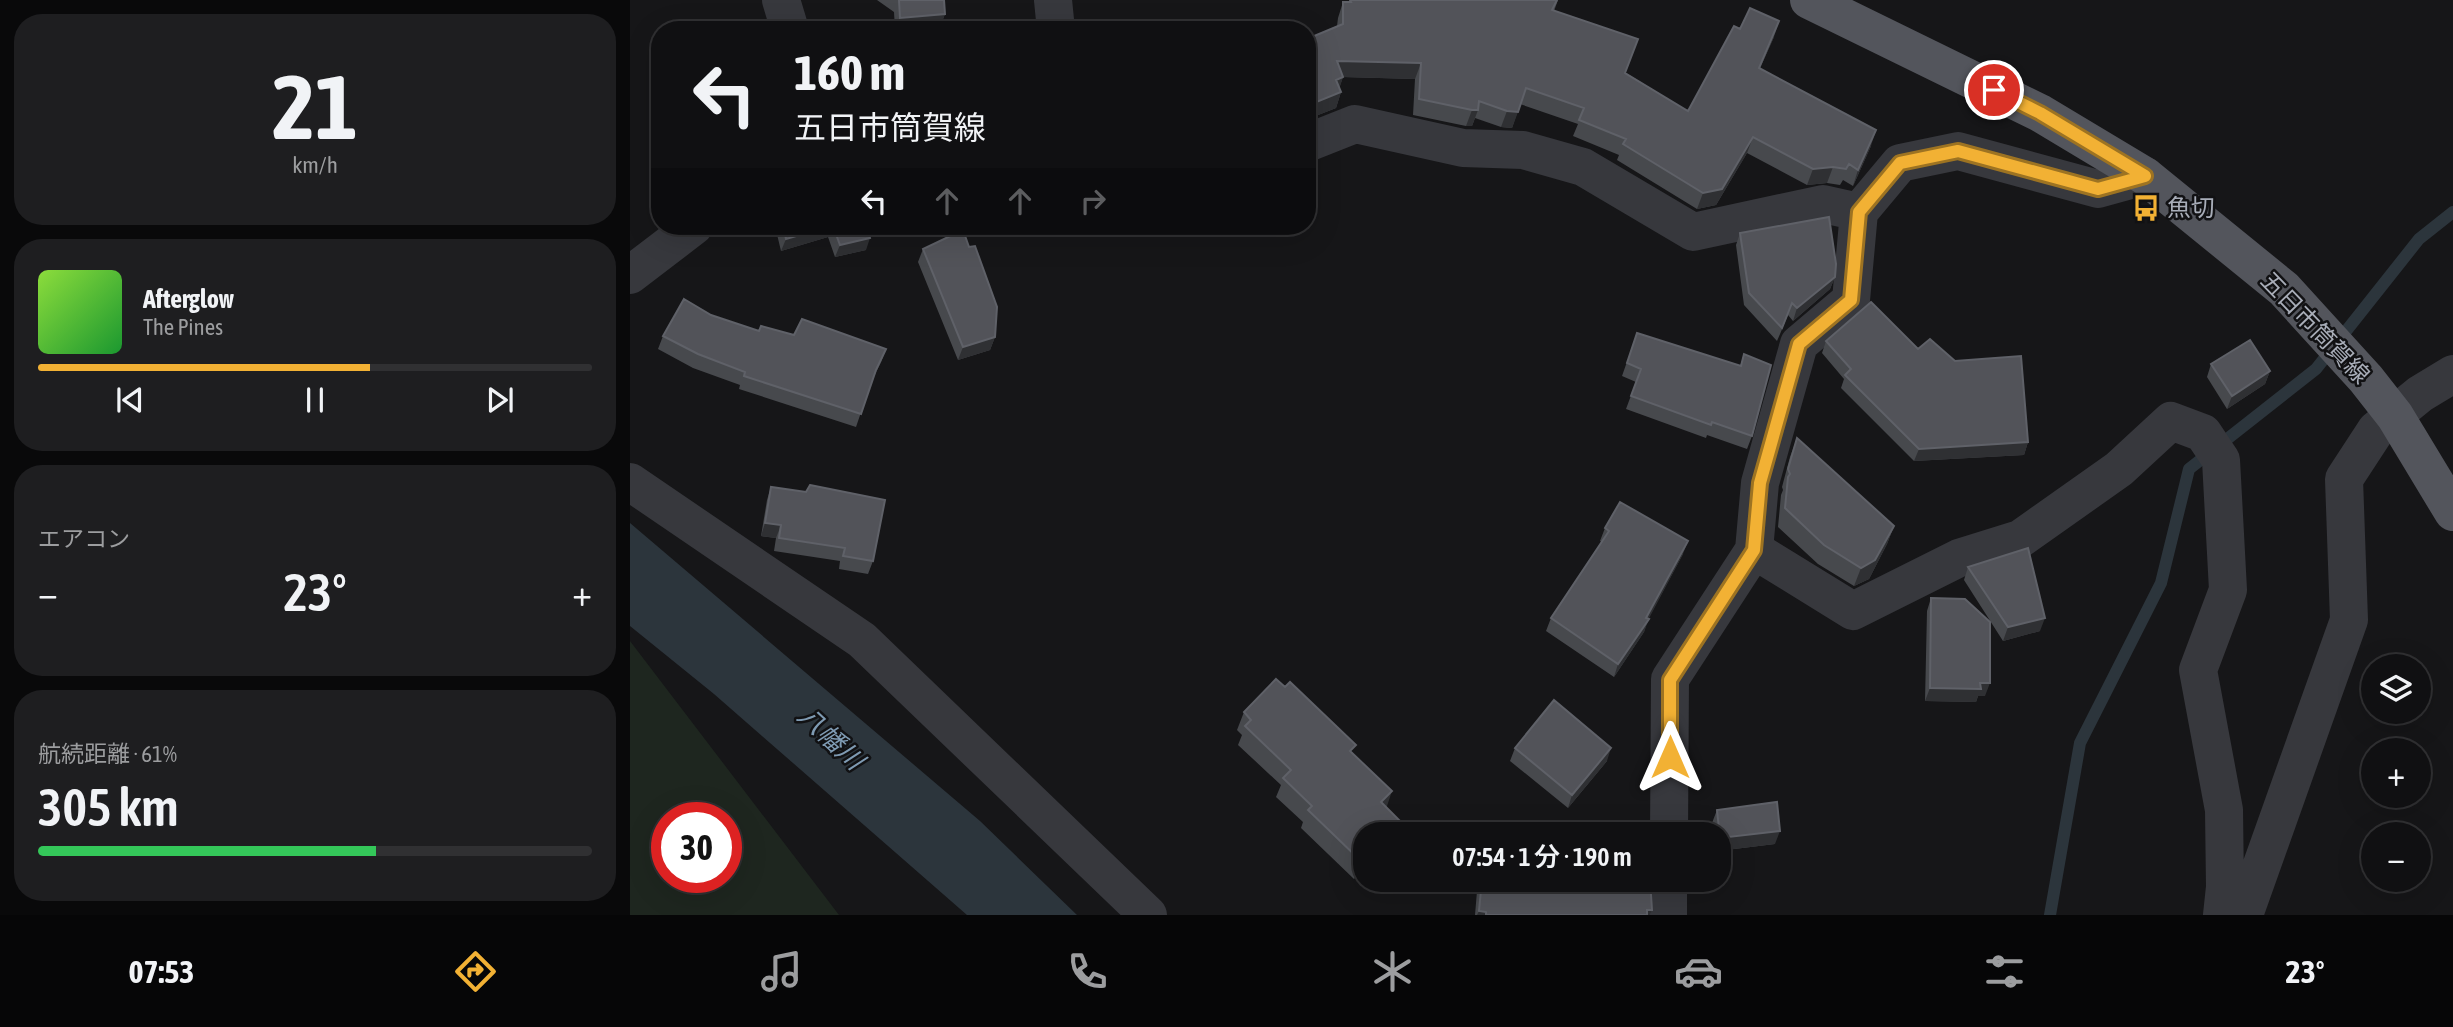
<!DOCTYPE html>
<html lang="ja">
<meta charset="utf-8">
<style>
:root{--surface:#101012;--page:#1e1e20;--text:#f1f3f6;--muted:#9c9d9f;--line:#303032;--accent:#f2b134}
body{margin:0;font-family:"Asap Condensed","Noto Sans JP",sans-serif;background:var(--page);color:var(--text);height:100vh;display:flex;flex-direction:column;font-size:26px;white-space:nowrap}
*{box-sizing:border-box;margin:0}
p{font-size:23px;color:var(--muted)}
.icon{flex:none;width:38px;height:38px;fill:none;stroke:currentColor;stroke-width:2;stroke-linecap:round;stroke-linejoin:round}
.map{position:relative;flex:1;overflow:hidden}
.sheet{display:flex;flex-direction:column;gap:14px;padding:14px;background:#09090a;width:630px}
.sheet>*{flex:none}
.banner{position:absolute;left:21px;top:21px;width:665px;height:214px;border-radius:28px;box-shadow:0 7px 28px #0002,0 0 0 2px var(--line);background:#101012;color:var(--text);overflow:hidden}
.buttons{position:absolute;left:1731px;top:654px;display:grid;gap:14px}
.buttons a{display:grid;place-items:center;width:70px;height:70px;border-radius:50%;background:var(--surface);box-shadow:0 7px 28px #0002,0 0 0 2px var(--line);font-size:35px}
.speed{position:absolute;left:21px;top:802px;display:flex;gap:14px;font-size:35px;font-weight:700;text-align:center}
.speed>*{display:grid;place-content:center;width:91px;height:91px;border-radius:50%;background:var(--surface);box-shadow:0 7px 28px #0002,0 0 0 2px var(--line);line-height:1}
.speed .limit{border:10px solid #d22;background:#fff;color:#111}
.pin{position:absolute;display:grid;place-items:center;width:60px;height:60px;color:#fff;margin:-30px;border:4px solid #fff;border-radius:50%;box-shadow:0 2px 7px #0007}
.me{position:absolute;width:77px;margin:-38px;rotate:0deg;stroke-linejoin:round;filter:drop-shadow(0 0 5px #0008)}
.turn{display:flex;align-items:center;gap:24px;height:147px;padding:0 28px;font-size:32px}
.turn .icon{width:91px;height:91px;stroke-width:2.5}
.turn b{display:block;font-size:49px;line-height:60px}
.lanes{display:flex;align-items:center;height:66px;padding:0 28px;background:#0003;justify-content:center;gap:35px;direction:ltr}
.lanes .off{opacity:.35}
.big{font-size:52px;font-weight:600;line-height:1.1}
.sheet .tile{flex:1;display:flex;flex-direction:column;justify-content:center;gap:10px;min-width:0;padding:0 24px;border-radius:28px;background:var(--page)}
.sheet .dial{align-items:center;gap:0}
.dial b{font-size:91px;line-height:1}
.song{display:flex;align-items:center;gap:21px}
.cover{width:84px;height:84px;border-radius:10px;background:linear-gradient(135deg,hsl(90 70% 55%),hsl(130 70% 35%))}
.played{height:7px;border-radius:4px;background:linear-gradient(90deg,var(--accent) 60%,var(--line) 60%)}
.keys{display:flex;justify-content:space-around;direction:ltr}
.heat{display:flex;justify-content:space-between;align-items:center;font-size:38px;direction:ltr}
.charge{height:10px;border-radius:5px;background:linear-gradient(90deg,#34c759 61%,var(--line) 0)}
.trip{position:absolute;left:723px;top:822px;width:378px;height:70px;border-radius:28px;background:var(--surface);box-shadow:0 7px 28px #0002,0 0 0 2px var(--line);font-weight:600;line-height:70px;text-align:center}
.tabs{display:flex;height:112px;justify-content:space-around;align-items:center;background:#060607;color:var(--muted)}
.tabs .icon{width:49px;height:49px}
.tabs .on{color:var(--accent)}
.tabs b{font-size:32px;color:var(--text)}
main{display:flex;flex:1;min-height:0}
.map>svg:first-child{display:block}
.green{fill:#1e261f;fill-rule:evenodd}
.water{fill:#2c353c}
.lines{fill:none;stroke-linecap:round;stroke-linejoin:round}
.stream{stroke:#2c353c;stroke-width:12}
.minor{stroke:#37383d;stroke-width:38}
.primary{stroke:#53555c;stroke-width:38}
.wall{fill:#47494d}
.shaded-wall{fill:#2f3033}
.building{fill:#525359;stroke:#5f6168;stroke-width:2}
.route-casing{stroke:#9d7322;stroke-width:18}
.route{stroke:#f2b134;stroke-width:12}
.labels{text-anchor:middle;stroke-width:5;stroke-linejoin:round;paint-order:stroke}
.poi-label{font-size:24px;fill:#a8adb8;stroke:#111113;text-anchor:start}
.street-label{font-size:24px;fill:#a8adb8;stroke:#111113}
.water-label{font-size:26px;font-style:italic;fill:#7f9bb3;stroke:#111113}
</style>
<main>
<section class="sheet">
<div class="tile dial"><b>21</b><p>km/h</p></div>
<div class="tile">
<div class="song"><i class="cover"></i><div><b>Afterglow</b><p>The Pines</p></div></div>
<div class="played"></div>
<div class="keys"><svg class="icon" aria-label="previous" viewBox="0 0 24 24"><path d="M18 5L8 12l10 7zM5 5v14"/></svg><svg class="icon" aria-label="pause" viewBox="0 0 24 24"><path d="M8 5v14M16 5v14"/></svg><svg class="icon" aria-label="next" viewBox="0 0 24 24"><path d="M6 5l10 7-10 7zM19 5v14"/></svg></div>
</div>
<div class="tile"><p>エアコン</p>
<div class="heat"><a>−</a><b class="big">23°</b><a>+</a></div>
</div>
<div class="tile"><p>航続距離 · 61%</p><b class="big">305 km</b><div class="charge"></div></div>
</section>
<div class="map">
<svg width="1823" height="915" viewBox="0 0 1823 915">
<rect width="100%" height="100%" fill="#161618"/>
<path class="green" d="M0,641L209,915H0ZM37,817H96V877H37Z"/>
<path class="water" d="M0,523L350,821L447,915H337L84,694L0,626Z"/>
<g class="lines">
<path class="stream" d="M1420,915L1450,743L1531,583L1559,469L1686,369L1789,239L1823,212"/>
<path class="minor" d="M151,0L160,30
M423,0L426,30
M677,143L725,124L833,148L893,150L953,167L1063,232L1193,204L1229,212
M0,275L64,226
M0,482L232,640L518,915
M1124,550L1223,611L1329,558L1390,539L1489,469L1541,421L1573,433L1591,460L1598,590L1568,670L1594,810L1595,887L1592,915
M1039,835L1040,679L1124,550L1130,483L1169,344L1221,300L1229,212L1270,163L1328,151L1468,189L1515,176
M1038,915V880
M1614,915L1719,620L1714,479L1746,430L1790,394L1823,374"/>
<path class="primary" d="M1179,0L1410,113L1515,176L1654,289L1736,379L1765,416L1823,512"/>
</g>
<path class="wall" d="M247,0H314L315,14L310,27L265,30L264,12Z
M720,0H928L924,11L996,73L1058,111L1110,29L1144,37L1130,68L1241,146L1223,186L1213,180L1210,185L1197,183L1177,185L1117,153L1086,205L1067,209L987,160L989,155L943,136L948,124L890,104L882,128L871,127L845,118L842,126H836L783,115L785,79L713,77L709,88L711,92L706,108L678,119L677,116V39L707,26L708,18L713,2H719Z
M145,226H237L236,250L205,257L198,237L151,251Z
M1110,233L1205,277L1200,289L1163,321L1158,315L1147,341L1114,305L1106,245Z
M293,249L365,337L360,350L328,360L288,262Z
M81,315L129,331L256,349L251,362L242,380L226,427L109,389L110,385L63,368L28,349L33,336Z
M1007,333L1110,366L1114,354L1122,436L1117,449L1077,435L1076,438L996,409L1006,382L992,376Z
M1196,341L1288,349L1398,442L1394,455L1284,461L1211,388L1214,379L1192,353Z
M1581,364L1640,371L1635,384L1597,409L1577,377Z
M1167,438L1264,526L1257,544L1239,579L1224,586L1188,564L1148,527L1151,495L1153,490L1152,487L1160,457Z
M141,487L243,561L238,574L209,569L210,561L144,551L146,538L131,536L137,500Z
M975,528L1053,554L1018,619L1014,632L984,677L916,631L921,618L972,542L970,541Z
M1338,567L1410,631L1373,641L1334,580Z
M1301,598L1355,696H1348L1346,702L1295,701L1297,611Z
M614,712L723,753L735,835V876L730,872L724,879L671,828L673,822L646,797L651,785L608,745L612,735L607,730Z
M885,748L977,761L938,808L880,761Z
M1087,810L1145,844L1088,851V835H1084L1082,823Z
M823,880H1020L1022,910L1020,915H845L847,891L823,890Z"/>
<path class="shaded-wall" d="M315,14L310,27L266,30L270,18Z
M1149,21L1144,37L1123,84L1129,68Z
M707,61L791,63L785,79L713,77L708,93L700,96Z
M711,92L706,108L678,119L684,103Z
M682,98L677,112V100Z
M842,110H848L842,126H836Z
M877,111L888,112L882,128L871,127Z
M1246,130L1241,146L1223,186L1228,170Z
M1123,137L1117,153L1086,205L1067,209L1073,193Z
M1203,167L1197,183L1177,185L1183,169Z
M201,226H202L198,237L151,251L156,239Z
M240,238L236,250L205,257L210,245Z
M1205,277L1200,289L1163,321L1167,308Z
M365,337L360,350L328,360L333,347Z
M256,349L251,362L241,383L246,370Z
M1640,371L1635,384L1597,409L1602,396Z
M1398,442L1394,455L1284,461L1289,449Z
M135,523L151,525L146,538L131,536Z
M1264,526L1257,544L1239,579L1224,586L1231,568Z
M1058,541L1053,554L1016,624L1019,619L1014,632L984,677L988,664L1016,618Z
M1415,618L1410,631L1373,641L1378,627Z
M1350,683H1360L1355,696H1348L1346,702L1295,701L1300,688Z
M981,748L977,761L938,808L942,795Z
M762,791L756,809L751,802Z
M1150,831L1145,844L1088,851V844L1090,838Z
M735,855V859L730,872L724,879L730,860Z
M827,880H851L847,891L823,890Z
M1017,910H1022L1020,915H1015Z
M849,911L856,912L855,915H847Z"/>
<path class="building" d="M269,0H314L315,14L270,18Z
M720,0H927L922,10L1008,39L995,73L1058,111L1104,26L1110,29L1120,8L1149,21L1129,68L1246,130L1228,170L1219,164L1216,169L1203,167L1183,169L1123,137L1092,189L1073,193L993,144L996,139L949,120L954,108L896,88L888,112L877,111L849,101L848,110H842L789,99L791,63L707,61L713,77L706,80L711,92L684,103L682,98L677,100V39L713,24V2H721Z
M1199,217L1206,264L1205,277L1167,308L1162,303L1152,328L1119,293L1110,233Z
M153,226H201L156,239Z
M203,226H237L240,238L210,245Z
M333,230L339,247L345,246L367,307L365,337L333,347L293,249Z
M54,299L81,315L129,331L131,326L164,335L172,319L256,349L246,370L231,414L114,376L115,372L68,354L33,336Z
M1241,302L1288,349L1300,339L1325,361L1391,356L1398,442L1289,449L1215,375L1221,369L1196,341Z
M1007,333L1111,366L1114,354L1141,365L1122,436L1082,422L1081,425L1001,396L1011,369L997,363Z
M1620,340L1640,371L1602,396L1581,364Z
M1167,438L1264,526L1245,560L1231,568L1194,545L1155,508L1158,477L1160,474L1158,469Z
M180,485L255,500L243,561L213,556L215,548L149,538L151,525L135,523L141,487L176,492Z
M990,502L1058,541L1016,618L1019,619L988,664L921,618L979,531L975,528Z
M1398,548L1415,618L1378,627L1338,567Z
M1301,598L1335,599L1360,622V683H1350L1351,689L1300,688Z
M646,679L655,687L660,682L726,745L720,751L762,791L751,802L778,829L773,835H735V855L730,860L678,810L682,806L653,778L661,770L615,726L621,720L614,712Z
M924,700L981,748L942,795L885,748Z
M1147,802L1150,831L1090,838L1087,810Z
M852,880H1020L1022,910H1017V915H856V912L849,911Z"/>
<g class="lines">
<defs>
<path id="route" d="M1040,757V680L1124,550L1130,483L1169,344L1221,300L1229,212L1270,163L1328,151L1468,189L1515,176L1410,113L1364,90"/>
</defs>
<use href="#route" class="route-casing"/>
<use href="#route" class="route"/>
</g>
<defs>
<symbol id="bus-bare" viewBox="-9 -9 18 18"><path d="M-5-6H5V4H4V6H2V4H-2V6H-4V4H-5ZM-3.5-4V0h7V-4ZM-3.5 1.2v1.5H-2V1.2ZM2 1.2v1.5H3.5V1.2Z" fill="#f2b134" stroke="#111113" stroke-width="2.5" paint-order="stroke"/></symbol>
</defs>
<g fill-rule="evenodd">
<use href="#bus-bare" x="1497" y="189" width="38" height="38"/>
</g>
<g class="labels">
<g class="poi-label">
<text x="1537" y="216">魚切</text>
</g>
<g class="street-label">
<text transform="translate(1685 328) rotate(46)" y="8">五日市筒賀線</text>
</g>
<g class="water-label">
<text transform="translate(201 738) rotate(43)" y="9">八幡川</text>
</g>
</g>
</svg>
<div class="buttons">
<a><svg class="icon" aria-label="layers" viewBox="0 0 24 24"><path d="M12 4l9 5-9 5-9-5zM3 14l9 5 9-5"/></svg></a>
<a>+</a>
<a>−</a>
</div>
<div class="speed"><div class="limit">30</div></div>
<div class="pin" style="left:1364px;top:90px;background:#d93025"><svg class="icon" aria-label="arrive" viewBox="0 0 24 24"><path d="M6 21V4h12l-3 4 3 4H6"/></svg></div>
<svg class="me" style="left:1040px;top:757px" viewBox="-20 -20 40 40"><path d="M0-17L14 15 0 8-14 15z" fill="#f2b134" stroke="#fff" stroke-width="4"/></svg>
<div class="trip">07:54 · 1 分 · 190 m</div>
<div class="banner">
<div class="turn"><svg class="icon" aria-label="left" viewBox="0 0 24 24"><path d="M17 20v-9H6M10 6l-5 5 5 5"/></svg><div><b>160 m</b>五日市筒賀線</div></div>
<div class="lanes"><svg class="icon" aria-label="left" viewBox="0 0 24 24"><path d="M17 20v-9H6M10 6l-5 5 5 5"/></svg><svg class="icon off" aria-label="ahead" viewBox="0 0 24 24"><path d="M12 20V5M6 11l6-6 6 6"/></svg><svg class="icon off" aria-label="ahead" viewBox="0 0 24 24"><path d="M12 20V5M6 11l6-6 6 6"/></svg><svg class="icon off" aria-label="right" viewBox="0 0 24 24"><path d="M7 20v-9h11M14 6l5 5-5 5"/></svg></div>
</div>
</div>
</main>
<nav class="tabs">
<b>07:53</b>
<svg class="icon on" aria-label="directions" viewBox="0 0 24 24"><path d="M12 3l9 9-9 9-9-9zM9 14v-3h6M13 9l2 2-2 2"/></svg>
<svg class="icon" aria-label="music" viewBox="0 0 24 24"><path d="M9 18V5l10-2v13"/><circle cx="6" cy="18" r="3"/><circle cx="16" cy="16" r="3"/></svg>
<svg class="icon" aria-label="phone" viewBox="0 0 24 24"><path d="M5 4h4l2 5-3 2q2 4 5 5l2-3 5 2v4C11 20 4 13 5 4z"/></svg>
<svg class="icon" aria-label="climate" viewBox="0 0 24 24"><path d="M12 3v18M4 7l16 10M4 17L20 7"/></svg>
<svg class="icon" aria-label="car" viewBox="0 0 24 24"><path d="M5 17H2v-5l4-1 3-4h7l3 4 3 1v5h-3M9 17h6M6 11h13"/><circle cx="7" cy="17" r="2"/><circle cx="17" cy="17" r="2"/></svg>
<svg class="icon" aria-label="filters" viewBox="0 0 24 24"><path d="M4 7h16M4 17h16"/><circle cx="9" cy="7" r="2"/><circle cx="15" cy="17" r="2"/></svg>
<b>23°</b>
</nav>
